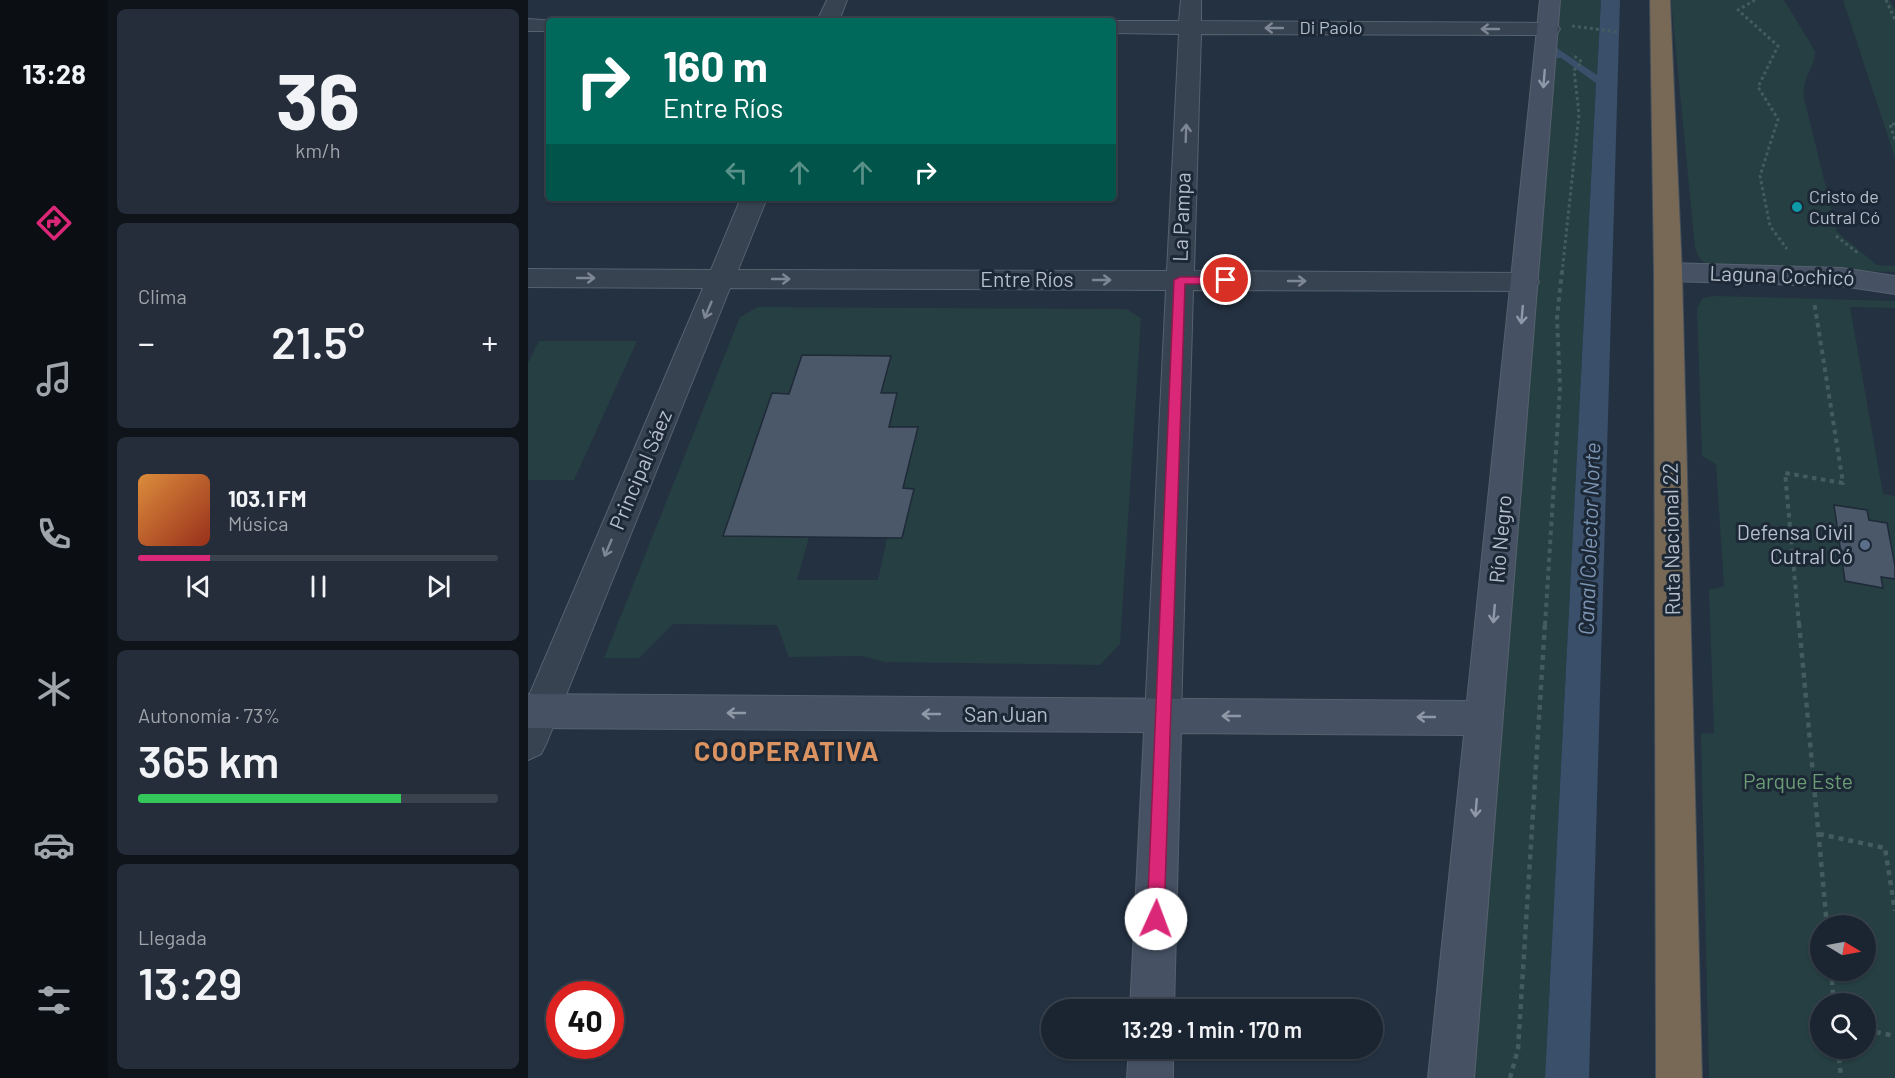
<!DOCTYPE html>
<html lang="es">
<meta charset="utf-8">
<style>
:root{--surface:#1b2531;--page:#242d39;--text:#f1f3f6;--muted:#a0a5ab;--line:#39424d;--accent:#db2777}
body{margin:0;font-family:Barlow,sans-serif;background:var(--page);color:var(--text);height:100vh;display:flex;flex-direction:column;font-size:22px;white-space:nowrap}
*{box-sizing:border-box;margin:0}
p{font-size:20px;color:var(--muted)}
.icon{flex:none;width:33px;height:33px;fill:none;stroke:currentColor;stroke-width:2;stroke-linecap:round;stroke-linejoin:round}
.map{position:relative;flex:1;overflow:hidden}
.drawer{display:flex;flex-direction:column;gap:9px;padding:9px;background:#0f141b;width:420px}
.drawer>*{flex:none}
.hud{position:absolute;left:18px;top:18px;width:570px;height:183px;border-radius:6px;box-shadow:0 2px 4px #0004,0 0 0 2px var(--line);background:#00695c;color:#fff;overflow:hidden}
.needle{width:39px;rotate:100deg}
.buttons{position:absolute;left:1282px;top:915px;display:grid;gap:12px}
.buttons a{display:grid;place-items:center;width:66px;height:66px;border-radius:50%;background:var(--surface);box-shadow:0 2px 4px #0004,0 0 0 2px var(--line);font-size:30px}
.speed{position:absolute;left:18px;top:981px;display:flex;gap:12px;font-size:30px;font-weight:700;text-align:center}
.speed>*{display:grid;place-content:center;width:78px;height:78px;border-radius:50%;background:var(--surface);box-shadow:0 2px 4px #0004,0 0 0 2px var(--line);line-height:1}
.speed .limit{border:9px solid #d22;background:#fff;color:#111}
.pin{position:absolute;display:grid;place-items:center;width:51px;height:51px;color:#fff;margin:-26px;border:3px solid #fff;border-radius:50%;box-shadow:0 2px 6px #0007}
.me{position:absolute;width:66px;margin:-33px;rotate:2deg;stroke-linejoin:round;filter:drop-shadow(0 0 4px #0008)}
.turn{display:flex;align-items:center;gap:21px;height:126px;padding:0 18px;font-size:27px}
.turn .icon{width:78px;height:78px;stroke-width:2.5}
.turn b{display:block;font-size:42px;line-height:51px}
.lanes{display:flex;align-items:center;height:57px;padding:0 18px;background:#0003;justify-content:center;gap:30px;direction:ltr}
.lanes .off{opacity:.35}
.big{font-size:45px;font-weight:600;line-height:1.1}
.drawer .widget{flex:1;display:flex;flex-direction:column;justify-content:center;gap:9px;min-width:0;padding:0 21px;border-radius:9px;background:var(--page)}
.drawer .dial{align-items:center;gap:0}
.dial b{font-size:78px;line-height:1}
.song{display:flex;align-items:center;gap:18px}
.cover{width:72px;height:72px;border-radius:9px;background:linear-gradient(135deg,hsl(30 70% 55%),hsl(10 70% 35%))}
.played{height:6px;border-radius:3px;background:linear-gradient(90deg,var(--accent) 20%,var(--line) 20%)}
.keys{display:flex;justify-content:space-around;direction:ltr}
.heat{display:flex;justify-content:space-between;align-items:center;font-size:33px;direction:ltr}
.charge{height:9px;border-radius:4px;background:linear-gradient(90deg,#34c759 73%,var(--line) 0)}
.trip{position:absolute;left:513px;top:999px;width:342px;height:60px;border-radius:30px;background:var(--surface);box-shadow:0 2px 4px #0004,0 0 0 2px var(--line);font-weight:600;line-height:60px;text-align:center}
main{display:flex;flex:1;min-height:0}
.tabs{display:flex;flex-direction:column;width:108px;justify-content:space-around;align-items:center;background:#0b0f14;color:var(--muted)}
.tabs .icon{width:42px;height:42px}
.tabs .on{color:var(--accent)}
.tabs b{font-size:27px;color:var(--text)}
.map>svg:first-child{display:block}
.green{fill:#263f42;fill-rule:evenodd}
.water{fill:#394f6a}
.building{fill:#4a586a;stroke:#1f2a38;stroke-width:1.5}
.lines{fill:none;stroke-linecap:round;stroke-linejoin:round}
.street-casing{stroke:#56616e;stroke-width:2}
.secondary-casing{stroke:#56616e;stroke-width:2}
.highway-casing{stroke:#434e5b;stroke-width:2}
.path-far2{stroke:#445c5f;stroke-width:3;stroke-dasharray:3 3;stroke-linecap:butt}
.path-far1{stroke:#445c5f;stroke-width:4;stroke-dasharray:4.5 4.5;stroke-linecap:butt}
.path{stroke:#445c5f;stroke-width:4.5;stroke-dasharray:5 5;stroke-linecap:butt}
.street{fill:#384351;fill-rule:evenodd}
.secondary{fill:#465264;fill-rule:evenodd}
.highway{fill:#776955;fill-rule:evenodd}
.oneway{stroke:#7d8794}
.oneway2{stroke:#8e98a7}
.route{fill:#db2777;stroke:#8e194d;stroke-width:1.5}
.culture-dot{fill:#0f9aa8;stroke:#1d2836;stroke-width:2}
.service-dot{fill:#5c6f8a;stroke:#1d2836;stroke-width:2}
.labels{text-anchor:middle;stroke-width:6;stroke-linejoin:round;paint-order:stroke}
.far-street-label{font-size:18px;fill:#b5becb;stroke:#1d2836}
.far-poi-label{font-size:18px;fill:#b5becb;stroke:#1d2836;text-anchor:start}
.street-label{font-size:21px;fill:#b5becb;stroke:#1d2836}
.poi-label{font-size:21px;fill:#b5becb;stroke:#1d2836;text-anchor:end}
.park-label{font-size:21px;fill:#6b9d75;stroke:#1d2836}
.water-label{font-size:22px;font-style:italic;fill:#7c95b3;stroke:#1d2836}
.district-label{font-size:27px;font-weight:bold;letter-spacing:1.5px;fill:#da9361;stroke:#1d2836}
</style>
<main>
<nav class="tabs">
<b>13:28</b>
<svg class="icon on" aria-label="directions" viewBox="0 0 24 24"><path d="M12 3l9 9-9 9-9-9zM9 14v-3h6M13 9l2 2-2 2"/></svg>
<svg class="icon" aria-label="music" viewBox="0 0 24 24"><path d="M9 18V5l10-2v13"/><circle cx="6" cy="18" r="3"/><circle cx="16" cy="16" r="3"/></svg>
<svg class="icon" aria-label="phone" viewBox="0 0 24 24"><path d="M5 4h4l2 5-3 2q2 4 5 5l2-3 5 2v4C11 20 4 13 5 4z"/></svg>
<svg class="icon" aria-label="climate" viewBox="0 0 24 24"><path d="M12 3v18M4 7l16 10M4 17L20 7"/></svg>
<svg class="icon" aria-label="car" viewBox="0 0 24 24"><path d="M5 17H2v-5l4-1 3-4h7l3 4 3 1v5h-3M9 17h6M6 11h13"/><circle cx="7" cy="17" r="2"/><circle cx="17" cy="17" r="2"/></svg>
<svg class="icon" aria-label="filters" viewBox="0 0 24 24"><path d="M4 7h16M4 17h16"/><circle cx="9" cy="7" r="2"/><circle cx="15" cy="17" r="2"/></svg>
</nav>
<section class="drawer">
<div class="widget dial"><b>36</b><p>km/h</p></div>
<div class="widget"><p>Clima</p>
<div class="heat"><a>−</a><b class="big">21.5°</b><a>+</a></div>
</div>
<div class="widget">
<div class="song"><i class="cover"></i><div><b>103.1 FM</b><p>Música</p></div></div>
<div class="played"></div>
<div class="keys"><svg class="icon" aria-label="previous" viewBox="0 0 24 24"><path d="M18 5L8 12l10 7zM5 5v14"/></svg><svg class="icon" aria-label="pause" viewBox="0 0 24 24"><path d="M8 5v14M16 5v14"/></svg><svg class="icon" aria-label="next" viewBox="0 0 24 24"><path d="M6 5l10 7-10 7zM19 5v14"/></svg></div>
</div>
<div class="widget"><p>Autonomía · 73%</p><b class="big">365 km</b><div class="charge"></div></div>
<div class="widget"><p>Llegada</p><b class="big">13:29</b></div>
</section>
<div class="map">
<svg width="1367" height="1078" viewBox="0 0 1367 1078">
<rect width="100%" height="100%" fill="#243141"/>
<path class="green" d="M1030,0H1073L1069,75L1029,48L1032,11Z
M1143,0H1256L1287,51C1287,69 1274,75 1276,98L1309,232L1349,265L1367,266V272L1191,268C1178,265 1170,261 1167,247Z
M1315,0H1362L1367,10V158Z
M1028,58H1033L1068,82L1017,1078H942Z
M1185,296L1367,301V308L1322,307L1355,494L1367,496V566L1341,520L1339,510L1306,505L1317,581L1355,588L1353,577L1367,579V1078H1181L1173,734L1186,733L1181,590L1196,586L1188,464L1174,456L1169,308L1175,298ZM1293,926H1338V970H1293ZM1293,1004H1338V1048H1293Z
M230,307L598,309L613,318L592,644L572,665L357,662L334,656L261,657L249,625L145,624L111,658H76L212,317ZM281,537L359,538L350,580H269Z
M11,341H109L46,480H0V363Z"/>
<path class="water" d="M1073,0H1092L1061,1078H1017L1068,83L1033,58H1028L1029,48L1069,75Z"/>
<path class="building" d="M274,355L363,356L353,393H369L361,427H390L375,488L386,489L374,538L195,536L244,393L261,394Z
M1306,505L1339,510L1341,520L1359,523L1367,566V579L1353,577L1355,588L1317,581Z"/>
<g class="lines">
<defs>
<path id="street" d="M299,0H319L311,21H289Z
M653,0H673V21L1021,23L1029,24L1032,29L1029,34L1021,35L673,34L666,271L997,273L1007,275L1011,282L1007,289L997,291L665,290L653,716L648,728L635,733L622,728L617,716L638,290L202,288L19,742L13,754L0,760V698L175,288L0,287V269L183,270L213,198H239L210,270L639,271L651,34L585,33V21H583H651Z
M0,19L29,21H21V31H0Z"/>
<path id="secondary" d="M1012,0H1032L946,1078H900L936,735L653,733L646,1010H602L616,732L0,728V694L939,701Z
M1140,263L1314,268L1367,276V294L1314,286L1140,281L1130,278L1126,272L1130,266Z
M601,1048H645V1078H599Z"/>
<path id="highway" d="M1122,0H1142L1154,272L1174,1078H1128L1126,272Z"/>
</defs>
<use href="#street" class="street-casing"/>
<use href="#secondary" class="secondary-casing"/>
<use href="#highway" class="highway-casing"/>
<path class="path-far2" d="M1227,0L1210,10L1250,46L1230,87L1250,119L1232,176L1242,226L1259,249
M1358,0L1367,20
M1044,26L1091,32
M1367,124H1362L1367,140
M1308,236L1330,253
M1034,273L1051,114L1046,70L1054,62L1044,54"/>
<path class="path-far1" d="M1017,625L1032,387L1029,318L1034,271
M1271,625L1257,473L1315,483L1286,301"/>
<path class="path" d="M1271,623L1299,926
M1291,834L1357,848L1367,911
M1303,970L1306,1004
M1338,1030L1367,1036
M1310,1048L1313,1078
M982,1078L990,1049L1017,623"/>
<use href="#street" class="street"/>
<use href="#secondary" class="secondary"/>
<use href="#highway" class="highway"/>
</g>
<defs><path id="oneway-shaft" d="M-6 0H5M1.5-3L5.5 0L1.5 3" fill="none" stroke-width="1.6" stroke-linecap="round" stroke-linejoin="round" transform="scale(1.5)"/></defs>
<g class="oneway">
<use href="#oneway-shaft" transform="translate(746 28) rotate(-180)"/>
<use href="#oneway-shaft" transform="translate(962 29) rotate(-180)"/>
<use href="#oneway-shaft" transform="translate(658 133) rotate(-88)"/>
<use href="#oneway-shaft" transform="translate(58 278)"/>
<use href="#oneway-shaft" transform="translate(253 279)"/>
<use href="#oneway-shaft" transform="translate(574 280)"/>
<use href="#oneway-shaft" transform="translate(769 281)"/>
<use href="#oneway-shaft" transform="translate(180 310) rotate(113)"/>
<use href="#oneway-shaft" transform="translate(80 548) rotate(113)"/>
</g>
<g class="oneway2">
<use href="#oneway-shaft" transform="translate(1016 79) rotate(95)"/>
<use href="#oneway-shaft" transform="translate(994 315) rotate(95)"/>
<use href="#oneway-shaft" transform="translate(966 614) rotate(95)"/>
<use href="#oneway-shaft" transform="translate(208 713) rotate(-180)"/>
<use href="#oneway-shaft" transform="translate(403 714) rotate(-180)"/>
<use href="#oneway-shaft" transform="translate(703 716) rotate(-180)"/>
<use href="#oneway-shaft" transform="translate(898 717) rotate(-180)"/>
<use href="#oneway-shaft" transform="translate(948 808) rotate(95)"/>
</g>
<path class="route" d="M652,277H698L703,280L698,284H657L636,919L634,925L628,928L622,925L619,919L646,280Z"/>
<circle class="culture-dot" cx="1269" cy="207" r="6"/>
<circle class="service-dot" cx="1337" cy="545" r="6"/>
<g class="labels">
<g class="far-street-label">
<text x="803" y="34">Di Paolo</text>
</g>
<g class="far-poi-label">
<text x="1281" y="203">Cristo de<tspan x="1281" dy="21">Cutral Có</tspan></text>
</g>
<g class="street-label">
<text transform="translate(654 217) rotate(-88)" y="7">La Pampa</text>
<text transform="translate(1254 276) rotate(2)" y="7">Laguna Cochicó</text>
<text x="499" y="287">Entre Ríos</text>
<text transform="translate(113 470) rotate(-67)" y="7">Principal Sáez</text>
<text transform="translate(973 539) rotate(-85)" y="7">Río Negro</text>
<text transform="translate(1144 539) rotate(-91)" y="7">Ruta Nacional 22</text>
<text x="478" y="722">San Juan</text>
</g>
<g class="poi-label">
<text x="1325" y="540">Defensa Civil<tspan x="1325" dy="24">Cutral Có</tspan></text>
</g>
<g class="park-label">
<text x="1270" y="789">Parque Este</text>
</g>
<g class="water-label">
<text transform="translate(1061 539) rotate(-88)" y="8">Canal Colector Norte</text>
</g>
<g class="district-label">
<text x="259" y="761">COOPERATIVA</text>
</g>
</g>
</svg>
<div class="buttons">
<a><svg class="needle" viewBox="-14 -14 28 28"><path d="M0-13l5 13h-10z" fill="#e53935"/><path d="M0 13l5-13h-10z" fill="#a0a5ab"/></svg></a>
<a><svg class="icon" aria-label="search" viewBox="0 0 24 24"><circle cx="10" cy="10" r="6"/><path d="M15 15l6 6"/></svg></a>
</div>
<div class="speed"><div class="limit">40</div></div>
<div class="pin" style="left:698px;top:280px;background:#d93025"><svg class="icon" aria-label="arrive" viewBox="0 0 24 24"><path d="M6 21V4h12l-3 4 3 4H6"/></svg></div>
<svg class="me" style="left:628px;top:919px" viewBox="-20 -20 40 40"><circle r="19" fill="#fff"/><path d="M0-13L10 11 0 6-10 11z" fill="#db2777"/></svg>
<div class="trip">13:29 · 1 min · 170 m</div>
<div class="hud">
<div class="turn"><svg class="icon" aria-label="right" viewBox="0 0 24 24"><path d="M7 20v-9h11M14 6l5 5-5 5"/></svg><div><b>160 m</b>Entre Ríos</div></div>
<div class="lanes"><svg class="icon off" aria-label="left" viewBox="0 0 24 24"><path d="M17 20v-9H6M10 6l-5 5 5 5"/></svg><svg class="icon off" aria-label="ahead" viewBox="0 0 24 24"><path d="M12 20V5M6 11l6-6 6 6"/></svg><svg class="icon off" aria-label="ahead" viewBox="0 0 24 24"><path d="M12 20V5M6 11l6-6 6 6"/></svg><svg class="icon" aria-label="right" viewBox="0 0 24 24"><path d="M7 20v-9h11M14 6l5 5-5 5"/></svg></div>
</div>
</div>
</main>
